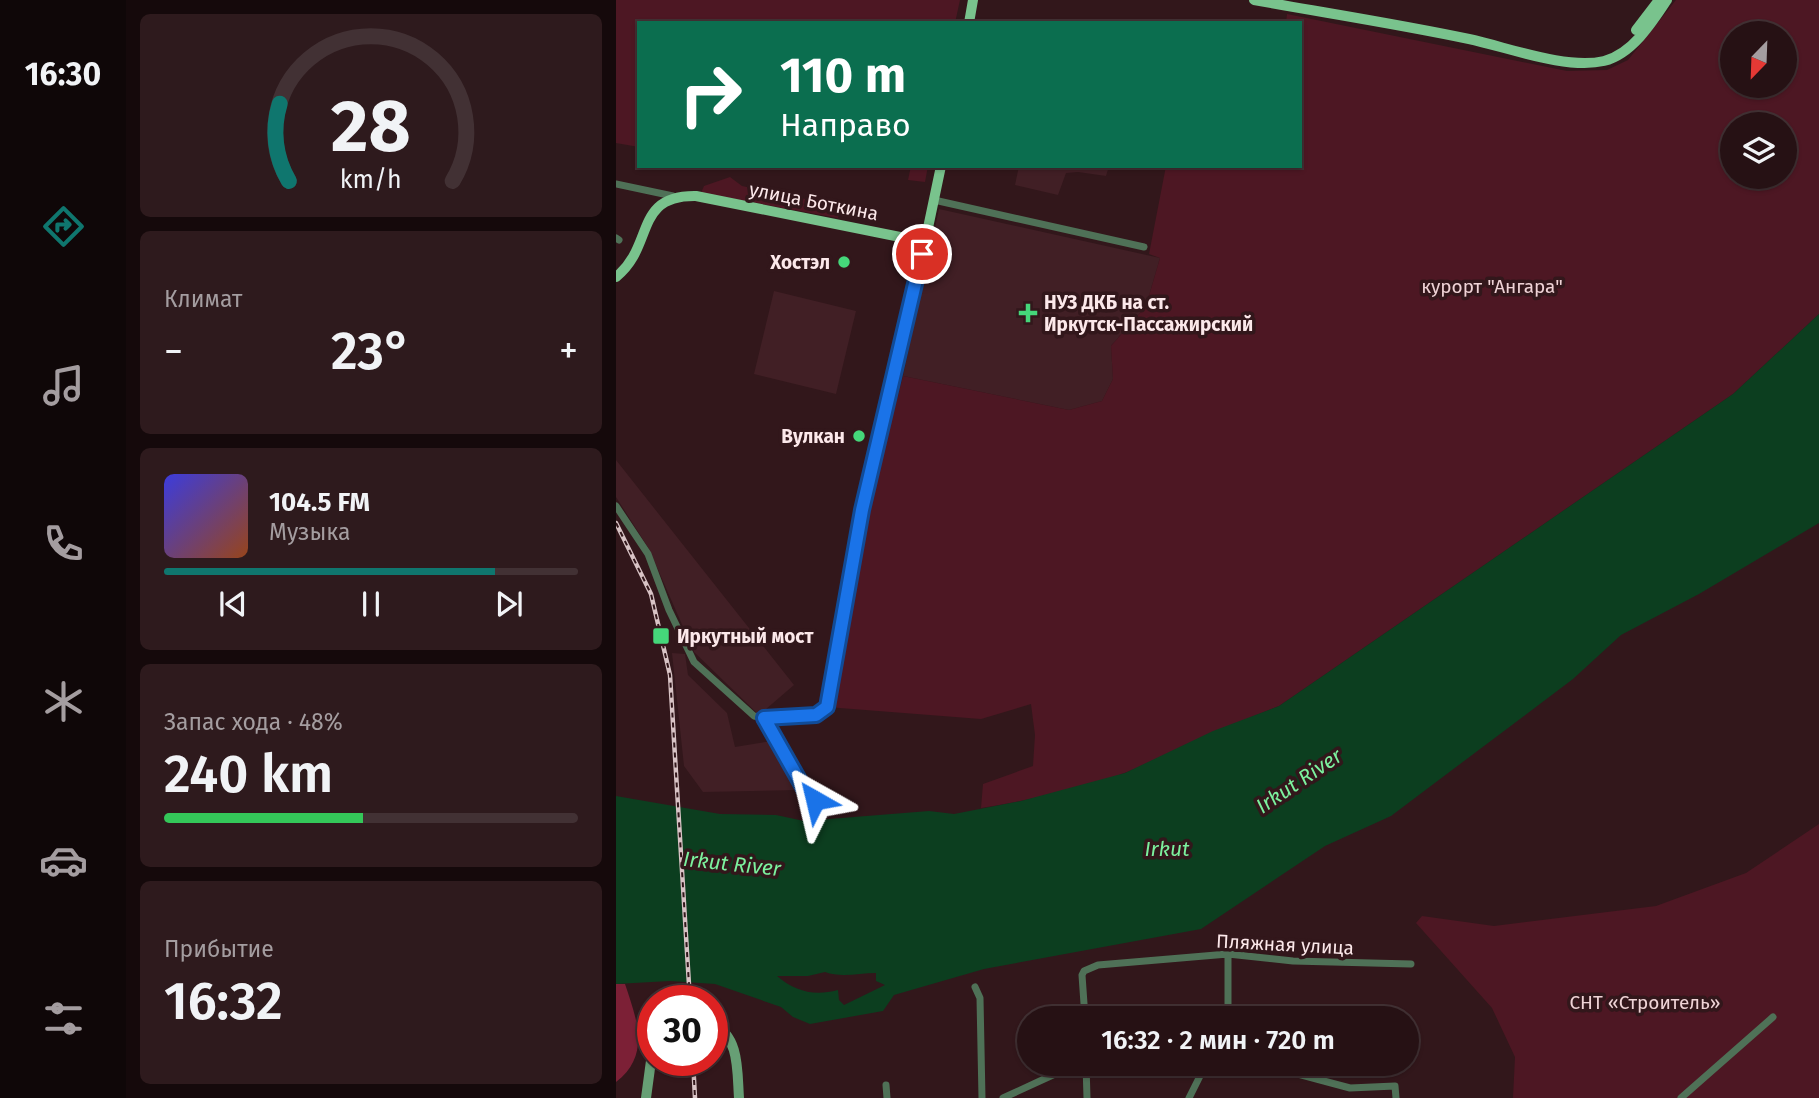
<!DOCTYPE html>
<html lang="ru">
<meta charset="utf-8">
<style>
:root{--surface:#261114;--page:#2e1a1d;--text:#f1f3f6;--muted:#a49da0;--line:#423134;--accent:#0f766e}
body{margin:0;font-family:"Fira Sans",sans-serif;background:var(--page);color:var(--text);height:100vh;display:flex;flex-direction:column;font-size:26px;white-space:nowrap}
*{box-sizing:border-box;margin:0}
p{font-size:23px;color:var(--muted)}
.icon{flex:none;width:38px;height:38px;fill:none;stroke:currentColor;stroke-width:2;stroke-linecap:round;stroke-linejoin:round}
.map{position:relative;flex:1;overflow:hidden}
.drawer{display:flex;flex-direction:column;gap:14px;padding:14px;background:#15090b;width:490px}
.drawer>*{flex:none}
.top-card{position:absolute;left:21px;top:21px;width:665px;height:147px;border-radius:0px;box-shadow:0 2px 5px #0004,0 0 0 2px var(--line);background:#0b6e4f;color:#fff;overflow:hidden}
.needle{width:46px;rotate:203deg}
.fabs{position:absolute;left:1104px;top:21px;display:grid;gap:14px}
.fabs a{display:grid;place-items:center;width:77px;height:77px;border-radius:50%;background:var(--surface);box-shadow:0 2px 5px #0004,0 0 0 2px var(--line);font-size:35px}
.speed{position:absolute;left:21px;top:985px;display:flex;gap:14px;font-size:35px;font-weight:700;text-align:center}
.speed>*{display:grid;place-content:center;width:91px;height:91px;border-radius:50%;background:var(--surface);box-shadow:0 2px 5px #0004,0 0 0 2px var(--line);line-height:1}
.speed .limit{border:10px solid #d22;background:#fff;color:#111}
.pin{position:absolute;display:grid;place-items:center;width:60px;height:60px;color:#fff;margin:-30px;border:4px solid #fff;border-radius:50%;box-shadow:0 2px 7px #0007}
.me{position:absolute;width:77px;margin:-38px;rotate:323deg;stroke-linejoin:round;filter:drop-shadow(0 0 5px #0008)}
.turn{display:flex;align-items:center;gap:24px;height:147px;padding:0 28px;font-size:32px}
.turn .icon{width:91px;height:91px;stroke-width:2.5}
.turn b{display:block;font-size:49px;line-height:60px}
.big{font-size:52px;font-weight:600;line-height:1.1}
.drawer .card{flex:1;display:flex;flex-direction:column;justify-content:center;gap:10px;min-width:0;padding:0 24px;border-radius:10px;background:var(--page)}
.drawer .dial{align-items:center;gap:0}
.dial svg{height:182px;overflow:visible;fill:none;stroke:var(--line);stroke-width:7;stroke-linecap:round;text-anchor:middle}
.dial text{fill:var(--text);stroke:none}
.song{display:flex;align-items:center;gap:21px}
.cover{width:84px;height:84px;border-radius:10px;background:linear-gradient(135deg,hsl(240 70% 55%),hsl(20 70% 35%))}
.played{height:7px;border-radius:4px;background:linear-gradient(90deg,var(--accent) 80%,var(--line) 80%)}
.keys{display:flex;justify-content:space-around;direction:ltr}
.heat{display:flex;justify-content:space-between;align-items:center;font-size:38px;direction:ltr}
.charge{height:10px;border-radius:5px;background:linear-gradient(90deg,#34c759 48%,var(--line) 0)}
.trip{position:absolute;left:401px;top:1006px;width:402px;height:70px;border-radius:35px;background:var(--surface);box-shadow:0 2px 5px #0004,0 0 0 2px var(--line);font-weight:600;line-height:70px;text-align:center}
main{display:flex;flex:1;min-height:0}
.tabs{display:flex;flex-direction:column;width:126px;justify-content:space-around;align-items:center;background:#0f0708;color:var(--muted)}
.tabs .icon{width:49px;height:49px}
.tabs .on{color:var(--accent)}
.tabs b{font-size:32px;color:var(--text)}
.map>svg:first-child{display:block}
.built{fill:#411f25}
.green{fill:#4d1723;fill-rule:evenodd}
.forest{fill:#7c2036}
.water{fill:#0c3e1f;fill-rule:evenodd}
.lines{fill:none;stroke-linecap:round;stroke-linejoin:round}
.street{stroke:#4f7157;stroke-width:7}
.secondary{stroke:#679f75;stroke-width:10}
.primary{stroke:#79c38d;stroke-width:10}
.rail-casing{stroke:#d8c3c5;stroke-width:4.5}
.rail{stroke:#32171b;stroke-width:2;stroke-dasharray:5;stroke-linecap:butt}
.route-casing{stroke:#114b97;stroke-width:18}
.route{stroke:#1a73e8;stroke-width:12}
.poi-dot{fill:#45d77a;stroke:#32171b;stroke-width:2.5}
.labels{text-anchor:middle;stroke-width:7;stroke-linejoin:round;paint-order:stroke}
.street-label{font-size:19px;fill:#fce8ea;stroke:#32171b}
.poi-label{font-size:19px;font-weight:bold;fill:#fce8ea;stroke:#32171b;text-anchor:end}
.park-label{font-size:19px;fill:#efd3d6;stroke:#32171b}
.water-label{font-size:21px;font-style:italic;fill:#7cf19e;stroke:#32171b}
</style>
<main>
<nav class="tabs">
<b>16:30</b>
<svg class="icon on" aria-label="directions" viewBox="0 0 24 24"><path d="M12 3l9 9-9 9-9-9zM9 14v-3h6M13 9l2 2-2 2"/></svg>
<svg class="icon" aria-label="music" viewBox="0 0 24 24"><path d="M9 18V5l10-2v13"/><circle cx="6" cy="18" r="3"/><circle cx="16" cy="16" r="3"/></svg>
<svg class="icon" aria-label="phone" viewBox="0 0 24 24"><path d="M5 4h4l2 5-3 2q2 4 5 5l2-3 5 2v4C11 20 4 13 5 4z"/></svg>
<svg class="icon" aria-label="climate" viewBox="0 0 24 24"><path d="M12 3v18M4 7l16 10M4 17L20 7"/></svg>
<svg class="icon" aria-label="car" viewBox="0 0 24 24"><path d="M5 17H2v-5l4-1 3-4h7l3 4 3 1v5h-3M9 17h6M6 11h13"/><circle cx="7" cy="17" r="2"/><circle cx="17" cy="17" r="2"/></svg>
<svg class="icon" aria-label="filters" viewBox="0 0 24 24"><path d="M4 7h16M4 17h16"/><circle cx="9" cy="7" r="2"/><circle cx="15" cy="17" r="2"/></svg>
</nav>
<section class="drawer">
<div class="card dial"><svg viewBox="0 0 100 80">
<path d="M14 69A42 42 0 1 1 86 69"/>
<path d="M14 69A42 42 0 0 1 10 35" stroke="#0f766e"/>
<text x="50" y="56" font-size="32" font-weight="700">28</text>
<text x="50" y="72" font-size="11">km/h</text>
</svg></div>
<div class="card"><p>Климат</p>
<div class="heat"><a>−</a><b class="big">23°</b><a>+</a></div>
</div>
<div class="card">
<div class="song"><i class="cover"></i><div><b>104.5 FM</b><p>Музыка</p></div></div>
<div class="played"></div>
<div class="keys"><svg class="icon" aria-label="previous" viewBox="0 0 24 24"><path d="M18 5L8 12l10 7zM5 5v14"/></svg><svg class="icon" aria-label="pause" viewBox="0 0 24 24"><path d="M8 5v14M16 5v14"/></svg><svg class="icon" aria-label="next" viewBox="0 0 24 24"><path d="M6 5l10 7-10 7zM19 5v14"/></svg></div>
</div>
<div class="card"><p>Запас хода · 48%</p><b class="big">240 km</b><div class="charge"></div></div>
<div class="card"><p>Прибытие</p><b class="big">16:32</b></div>
</section>
<div class="map">
<svg width="1203" height="1098" viewBox="0 0 1203 1098">
<rect width="100%" height="100%" fill="#32171b"/>
<path class="built" d="M403,166H493L490,176L462,172L450,173L442,195L399,185Z
M323,209L544,258L530,306L495,346L497,379L486,401L453,410L287,376Z
M158,291L240,311L220,394L138,374Z
M0,460L178,685L143,715L78,652L33,549L0,497Z
M56,653L69,654L72,675L111,713L119,747L156,741L181,790L87,792L68,766Z"/>
<path class="green" d="M0,0H344L339,23H23V147L0,143Z
M1060,0H1203V314L1117,394L663,706C611,726 562,751 511,772C465,790 413,800 365,808L367,784L417,766L419,735L415,704L365,719L211,707L253,507L287,376L453,410L486,401L497,379L495,346L530,306L544,258L533,254L550,166H684V23H670L671,14L951,71L991,70L1012,60ZM1116,33H1169V86H1116ZM1116,124H1169V177H1116Z
M295,166H312L309,182L292,180Z
M114,177L126,186L204,202L206,197L226,201L222,218L85,193L88,186Z
M1203,824V1098H897L899,1057L876,1008L800,923L806,916L878,926L1040,906L1130,873Z"/>
<path class="forest" d="M0,984H9C21,1020 35,1055 0,1082Z"/>
<path class="water" d="M1203,314V523L1083,594L1005,635L957,679L775,816L709,846L585,929L368,969L278,995L267,1011L194,1024L177,1017L165,1007L99,984L54,981L0,984V796L104,814L160,815L188,821L313,811L338,814L405,801L509,773L597,731L663,706L1117,394ZM209,972C225,978 243,973 260,973V981L269,985L228,1005L223,1000L222,990C198,996 180,992 161,976H192Z"/>
<g class="lines">
<path class="street" d="M0,184L57,196
M318,200L528,247
M0,238L3,240
M0,506L32,554L53,610L78,662L138,716C157,720 190,720 208,711L247,502L309,242
M148,718L191,794L199,800
M612,954V1018
M359,987L364,998L366,1098
M469,1018L466,975L468,971L482,965L612,954L677,961L795,964
M470,1064L471,1098
M644,1064L734,1088L779,1086L780,1098
M270,1085L271,1098
M387,1098L439,1074L477,1064
M573,1098L590,1064
M1065,1098L1157,1017"/>
<path class="secondary" d="M96,1023C124,1037 121,1070 123,1098
M30,1098L37,1046"/>
<path class="primary" d="M638,0C710,13 782,24 853,39C891,47 950,70 988,61C1016,54 1036,23 1051,0
M353,23L357,0
M1020,30L1043,0
M0,277C39,246 17,195 80,196L309,242L325,166"/>
<defs>
<path id="rail" d="M0,523L35,594L54,675L74,1001
M77,1060L79,1098"/>
</defs>
<use href="#rail" class="rail-casing"/>
<use href="#rail" class="rail"/>
</g>
<g class="lines">
<defs>
<path id="route" d="M199,800L191,794L148,718L200,715L211,707L246,510L306,254"/>
</defs>
<use href="#route" class="route-casing"/>
<use href="#route" class="route"/>
</g>
<g class="poi-dot">
<circle cx="228" cy="262" r="7"/>
<path d="M408.5 302.5h7v7h7v7h-7v7h-7v-7h-7v-7h7z"/>
<circle cx="243" cy="436" r="7"/>
<rect x="36" y="627" width="18" height="18" rx="3.5"/>
</g>
<g class="labels">
<g class="street-label">
<text transform="translate(198 201) rotate(11)" y="7">улица Боткина</text>
<text transform="translate(669 944) rotate(3)" y="7">Пляжная улица</text>
</g>
<g class="poi-label">
<text x="214" y="269">Хостэл</text>
<text x="428" y="309" text-anchor="start">НУЗ ДКБ на ст.<tspan x="428" dy="22">Иркутск-Пассажирский</tspan></text>
<text x="229" y="443">Вулкан</text>
<text x="61" y="643" text-anchor="start">Иркутный мост</text>
</g>
<g class="park-label">
<text x="876" y="293">курорт "Ангара"</text>
<text x="1029" y="1009">СНТ «Строитель»</text>
</g>
<g class="water-label">
<text transform="translate(683 781) rotate(-34)" y="7">Irkut River</text>
<text x="551" y="856">Irkut</text>
<text transform="translate(116 864) rotate(6)" y="7">Irkut River</text>
</g>
</g>
</svg>
<div class="fabs">
<a><svg class="needle" viewBox="-14 -14 28 28"><path d="M0-13l5 13h-10z" fill="#e53935"/><path d="M0 13l5-13h-10z" fill="#a49da0"/></svg></a>
<a><svg class="icon" aria-label="layers" viewBox="0 0 24 24"><path d="M12 4l9 5-9 5-9-5zM3 14l9 5 9-5"/></svg></a>
</div>
<div class="speed"><div class="limit">30</div></div>
<div class="pin" style="left:306px;top:254px;background:#d93025"><svg class="icon" aria-label="arrive" viewBox="0 0 24 24"><path d="M6 21V4h12l-3 4 3 4H6"/></svg></div>
<svg class="me" style="left:199px;top:800px" viewBox="-20 -20 40 40"><path d="M0-17L14 15 0 8-14 15z" fill="#1a73e8" stroke="#fff" stroke-width="4"/></svg>
<div class="trip">16:32 · 2 мин · 720 m</div>
<div class="top-card">
<div class="turn"><svg class="icon" aria-label="right" viewBox="0 0 24 24"><path d="M7 20v-9h11M14 6l5 5-5 5"/></svg><div><b>110 m</b>Направо</div></div>
</div>
</div>
</main>
